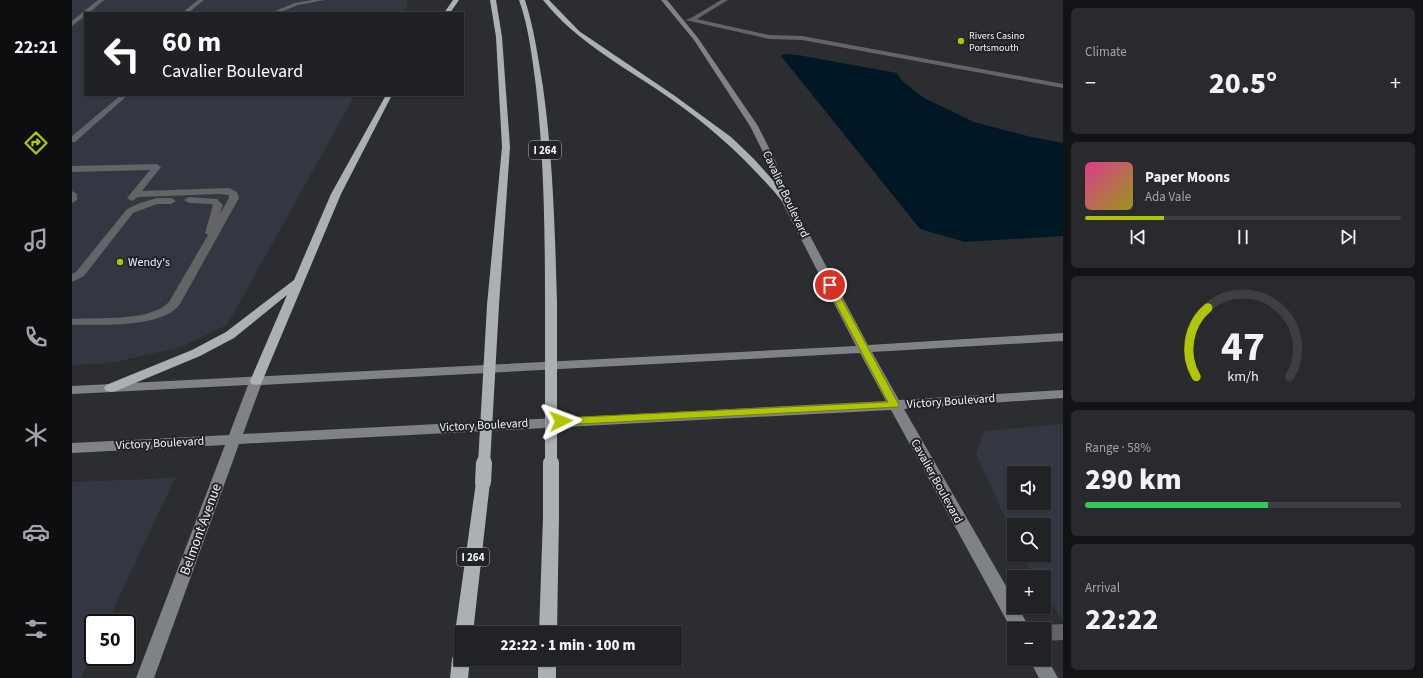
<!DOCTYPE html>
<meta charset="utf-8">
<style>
:root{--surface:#202225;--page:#282a2d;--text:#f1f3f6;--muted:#a2a4a7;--line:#3d3f42;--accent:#afc506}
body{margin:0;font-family:"Source Sans 3",sans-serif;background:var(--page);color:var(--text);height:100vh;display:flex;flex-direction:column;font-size:15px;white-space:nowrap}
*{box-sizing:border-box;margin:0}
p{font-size:13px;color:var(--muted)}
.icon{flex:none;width:22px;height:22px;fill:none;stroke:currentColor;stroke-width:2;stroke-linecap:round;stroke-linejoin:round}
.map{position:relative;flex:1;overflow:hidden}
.panel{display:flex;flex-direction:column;gap:8px;padding:8px;background:#121314;width:360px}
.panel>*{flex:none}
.top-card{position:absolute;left:12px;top:12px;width:380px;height:84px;border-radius:0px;box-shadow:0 1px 3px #0004,0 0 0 1px var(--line);background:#202124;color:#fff;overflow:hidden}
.fabs{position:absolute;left:935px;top:466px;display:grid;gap:8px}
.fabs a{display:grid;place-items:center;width:44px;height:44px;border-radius:0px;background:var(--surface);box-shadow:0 1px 3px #0004,0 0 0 1px var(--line);font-size:20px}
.speed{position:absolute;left:12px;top:614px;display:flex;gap:8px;font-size:20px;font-weight:700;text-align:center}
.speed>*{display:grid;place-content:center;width:52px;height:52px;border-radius:50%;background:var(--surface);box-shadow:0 1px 3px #0004,0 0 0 1px var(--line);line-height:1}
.speed .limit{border:2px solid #111;border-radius:6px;background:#fff;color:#111}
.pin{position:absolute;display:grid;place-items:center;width:34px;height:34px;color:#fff;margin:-17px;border:2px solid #fff;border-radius:50%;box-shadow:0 1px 4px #0007}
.me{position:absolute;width:44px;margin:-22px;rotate:87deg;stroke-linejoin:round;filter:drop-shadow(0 0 3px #0008)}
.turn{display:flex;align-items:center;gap:14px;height:84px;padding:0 12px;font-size:18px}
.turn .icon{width:52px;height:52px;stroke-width:2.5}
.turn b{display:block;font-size:28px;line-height:34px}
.big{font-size:30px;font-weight:800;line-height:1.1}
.panel .widget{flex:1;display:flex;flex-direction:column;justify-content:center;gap:6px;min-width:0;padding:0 14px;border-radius:6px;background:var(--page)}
.panel .dial{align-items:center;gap:0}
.dial svg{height:104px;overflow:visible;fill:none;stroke:var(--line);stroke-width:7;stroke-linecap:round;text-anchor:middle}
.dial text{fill:var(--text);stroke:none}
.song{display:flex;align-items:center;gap:12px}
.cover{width:48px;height:48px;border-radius:6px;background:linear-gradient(135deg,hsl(330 70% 55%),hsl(60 70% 35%))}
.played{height:4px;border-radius:2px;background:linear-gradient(90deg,var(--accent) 25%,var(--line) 25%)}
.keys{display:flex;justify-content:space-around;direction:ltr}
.heat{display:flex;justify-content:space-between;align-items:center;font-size:22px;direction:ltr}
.charge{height:6px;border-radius:3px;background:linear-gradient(90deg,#34c759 58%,var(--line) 0)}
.trip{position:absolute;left:382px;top:626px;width:228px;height:40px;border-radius:0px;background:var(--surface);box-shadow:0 1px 3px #0004,0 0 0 1px var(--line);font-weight:800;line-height:40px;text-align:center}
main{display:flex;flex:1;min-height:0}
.tab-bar{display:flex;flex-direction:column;width:72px;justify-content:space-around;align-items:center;background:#0d0e0f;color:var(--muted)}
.tab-bar .icon{width:28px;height:28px}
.tab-bar .selected{color:var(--accent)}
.tab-bar b{font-size:18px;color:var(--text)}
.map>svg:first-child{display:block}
.built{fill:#333741;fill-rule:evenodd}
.water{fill:#001825}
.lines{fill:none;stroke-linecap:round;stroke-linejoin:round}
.lane{fill:#626466;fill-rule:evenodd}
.secondary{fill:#7f8385;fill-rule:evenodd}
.highway{fill:#aab0b3;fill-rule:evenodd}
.highway-bridge-far1{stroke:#aab0b3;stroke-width:12}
.highway-bridge{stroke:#aab0b3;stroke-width:16}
.route{fill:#afc506;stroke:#728004}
.poi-dot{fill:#afc506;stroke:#212328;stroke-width:1.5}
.labels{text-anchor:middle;stroke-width:4;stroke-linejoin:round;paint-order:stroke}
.far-poi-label{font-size:10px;fill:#f2f3f6;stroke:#212328;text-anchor:start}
.shield{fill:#212328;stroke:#b3b5b8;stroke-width:1}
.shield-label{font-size:11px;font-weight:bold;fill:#f2f3f6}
.street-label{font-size:12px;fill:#f2f3f6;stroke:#212328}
.poi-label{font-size:12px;fill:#f2f3f6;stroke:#212328;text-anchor:start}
.near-street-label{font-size:14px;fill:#f2f3f6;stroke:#212328}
</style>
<main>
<nav class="tab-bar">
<b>22:21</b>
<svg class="icon selected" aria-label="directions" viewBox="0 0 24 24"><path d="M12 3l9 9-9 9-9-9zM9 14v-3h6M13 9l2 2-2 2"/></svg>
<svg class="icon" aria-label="music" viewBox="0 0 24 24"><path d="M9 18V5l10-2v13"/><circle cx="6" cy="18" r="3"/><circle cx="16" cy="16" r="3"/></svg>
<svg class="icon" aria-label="phone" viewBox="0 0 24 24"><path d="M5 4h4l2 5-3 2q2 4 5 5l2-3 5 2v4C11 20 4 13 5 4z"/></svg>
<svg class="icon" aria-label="climate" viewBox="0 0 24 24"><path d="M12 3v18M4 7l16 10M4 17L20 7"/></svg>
<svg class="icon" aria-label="car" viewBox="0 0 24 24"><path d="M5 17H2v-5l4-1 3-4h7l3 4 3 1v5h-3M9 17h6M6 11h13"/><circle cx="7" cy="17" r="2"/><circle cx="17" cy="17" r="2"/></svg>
<svg class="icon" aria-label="filters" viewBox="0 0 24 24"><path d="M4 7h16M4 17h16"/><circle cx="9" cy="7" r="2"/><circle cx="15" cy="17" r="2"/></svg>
</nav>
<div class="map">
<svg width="991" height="678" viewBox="0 0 991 678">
<rect width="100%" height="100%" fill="#2b2d31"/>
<path class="built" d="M0,0H335V5L330,13H13V95H283L155,325L109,347L39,363L0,365Z
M991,424V622L972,591V577H963L950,555H972V525H942V537L904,454L912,431ZM942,473H972V503H942Z
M103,478L35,623H21V653L9,678H0V482Z"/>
<path class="water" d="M712,54L726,55L825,73L830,81L852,98L902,122L955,136L991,143V236L893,242L848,229L709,56Z"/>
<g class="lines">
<path class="lane" d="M26,0H32L17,13H13V16L0,26V21Z
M126,0H132L116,13H110Z
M240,0H253L226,5L206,13H198L223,3Z
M649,0H656L625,19L697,35L730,36L991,84V88L730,40L697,39L613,20L619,18Z
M49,95H56L3,142H0V136Z
M85,164L89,167L70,191L157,188L165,192L167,198L108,304C90,329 29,324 0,325V319C27,317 78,322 97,302L136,235L133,233L141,205L139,204L117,203L112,200L117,197L145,199L151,205L148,214L157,198V195L148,194L66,197L60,201L55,198L78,170L0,172V166Z
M0,191L5,194V200L0,203Z
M85,198H99L104,201L99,204H85L61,213L12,276L0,282V274L4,272L55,209L68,203Z
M991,624V640L972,641V629H965L972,625Z"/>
<path class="secondary" d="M589,0H595L626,38L686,126L703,160L719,200L796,345L991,333V341L800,352L827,400L991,390V398L832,409L942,600V607H946L958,629H942V634L819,410L167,444L82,678H64L153,445L0,453V443L157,435L176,385L0,394V386L784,346L709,200L695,160L678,126L622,40ZM788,353L814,401L171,434L189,385Z
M972,653L986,678H967L957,659H972Z"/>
<path class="highway" d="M381,0H387L378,13H372Z
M418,0H424L430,37L438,147L427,305L425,307H417L415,305L430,147L424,37Z
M447,0H453C462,28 466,57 471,87C481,158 483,231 485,303L479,306L473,303C473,231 472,159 464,87C460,58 457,28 447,0Z
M471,0H477L507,31L603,96L659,137L682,159L717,198L719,200L717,202H711C676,161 643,130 599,99C555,68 505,43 471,0Z
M314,95H320L269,194L189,384L184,385L179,384L178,381L215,295L162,338L128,356L44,391L39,392L34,391L32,388L34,385L120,350L154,332L222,280L259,194Z
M411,476L416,478L418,482L401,633H389V640L386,639L383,633L404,482L406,478Z
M479,511L485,513L487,517L485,633H467L471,517L473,513Z
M389,650V659H398L396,678H378L380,659L382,653Z
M466,659H484V678H466Z"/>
<path class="highway-bridge-far1" d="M479,303V464
M412,464L421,305"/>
<path class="highway-bridge" d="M479,463V517
M411,482L412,463"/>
</g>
<path class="route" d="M758,282L762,285L827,405L826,407L489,425L486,424L484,421L486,419L489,418L816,402L754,285Z"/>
<g class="poi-dot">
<circle cx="889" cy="41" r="4"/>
<circle cx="48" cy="262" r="4"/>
</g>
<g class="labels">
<g class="far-poi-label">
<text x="897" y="39">Rivers Casino<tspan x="897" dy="12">Portsmouth</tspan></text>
</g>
<g class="shield">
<rect x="457" y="141" width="32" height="18" rx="3"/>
<rect x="385" y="548" width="32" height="18" rx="3"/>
</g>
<g class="shield-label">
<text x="473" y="154">I 264</text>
<text x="401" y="561">I 264</text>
</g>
<g class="street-label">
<text transform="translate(714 194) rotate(65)" y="4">Cavalier Boulevard</text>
<text transform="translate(879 401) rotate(-4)" y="4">Victory Boulevard</text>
<text transform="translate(412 425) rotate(-3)" y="4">Victory Boulevard</text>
<text transform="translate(88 443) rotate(-3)" y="4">Victory Boulevard</text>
<text transform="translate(865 481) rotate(61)" y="4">Cavalier Boulevard</text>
</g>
<g class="poi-label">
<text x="56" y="266">Wendy's</text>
</g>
<g class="near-street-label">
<text transform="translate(128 529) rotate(-70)" y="5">Belmont Avenue</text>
</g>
</g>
</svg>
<div class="fabs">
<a><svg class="icon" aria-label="sound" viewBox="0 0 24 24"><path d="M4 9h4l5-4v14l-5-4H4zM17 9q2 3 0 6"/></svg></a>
<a><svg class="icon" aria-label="search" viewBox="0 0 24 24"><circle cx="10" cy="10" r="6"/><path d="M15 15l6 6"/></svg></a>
<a>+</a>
<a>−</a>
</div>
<div class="speed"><div class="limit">50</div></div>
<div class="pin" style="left:758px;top:285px;background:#d93025"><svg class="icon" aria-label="arrive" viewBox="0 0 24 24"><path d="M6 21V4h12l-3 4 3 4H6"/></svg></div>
<svg class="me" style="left:489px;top:421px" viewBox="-20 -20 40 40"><path d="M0-17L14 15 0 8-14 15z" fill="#afc506" stroke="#fff" stroke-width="4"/></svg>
<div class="trip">22:22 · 1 min · 100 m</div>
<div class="top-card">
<div class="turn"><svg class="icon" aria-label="left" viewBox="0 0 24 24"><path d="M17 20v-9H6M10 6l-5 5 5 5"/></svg><div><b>60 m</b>Cavalier Boulevard</div></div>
</div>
</div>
<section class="panel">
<div class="widget"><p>Climate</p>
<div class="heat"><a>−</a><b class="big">20.5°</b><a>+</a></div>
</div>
<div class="widget">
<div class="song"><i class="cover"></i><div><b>Paper Moons</b><p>Ada Vale</p></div></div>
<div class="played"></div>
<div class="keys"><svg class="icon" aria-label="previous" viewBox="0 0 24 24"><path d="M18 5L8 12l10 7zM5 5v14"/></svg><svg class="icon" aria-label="pause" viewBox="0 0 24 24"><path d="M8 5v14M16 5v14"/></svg><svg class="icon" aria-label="next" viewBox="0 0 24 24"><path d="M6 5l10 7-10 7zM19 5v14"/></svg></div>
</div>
<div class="widget dial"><svg viewBox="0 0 100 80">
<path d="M14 69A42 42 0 1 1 86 69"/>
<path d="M14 69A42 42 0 0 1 23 16" stroke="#afc506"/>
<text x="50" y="56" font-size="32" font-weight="700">47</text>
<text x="50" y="72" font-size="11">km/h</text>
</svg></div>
<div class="widget"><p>Range · 58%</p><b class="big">290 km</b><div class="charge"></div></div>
<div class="widget"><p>Arrival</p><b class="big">22:22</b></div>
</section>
</main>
